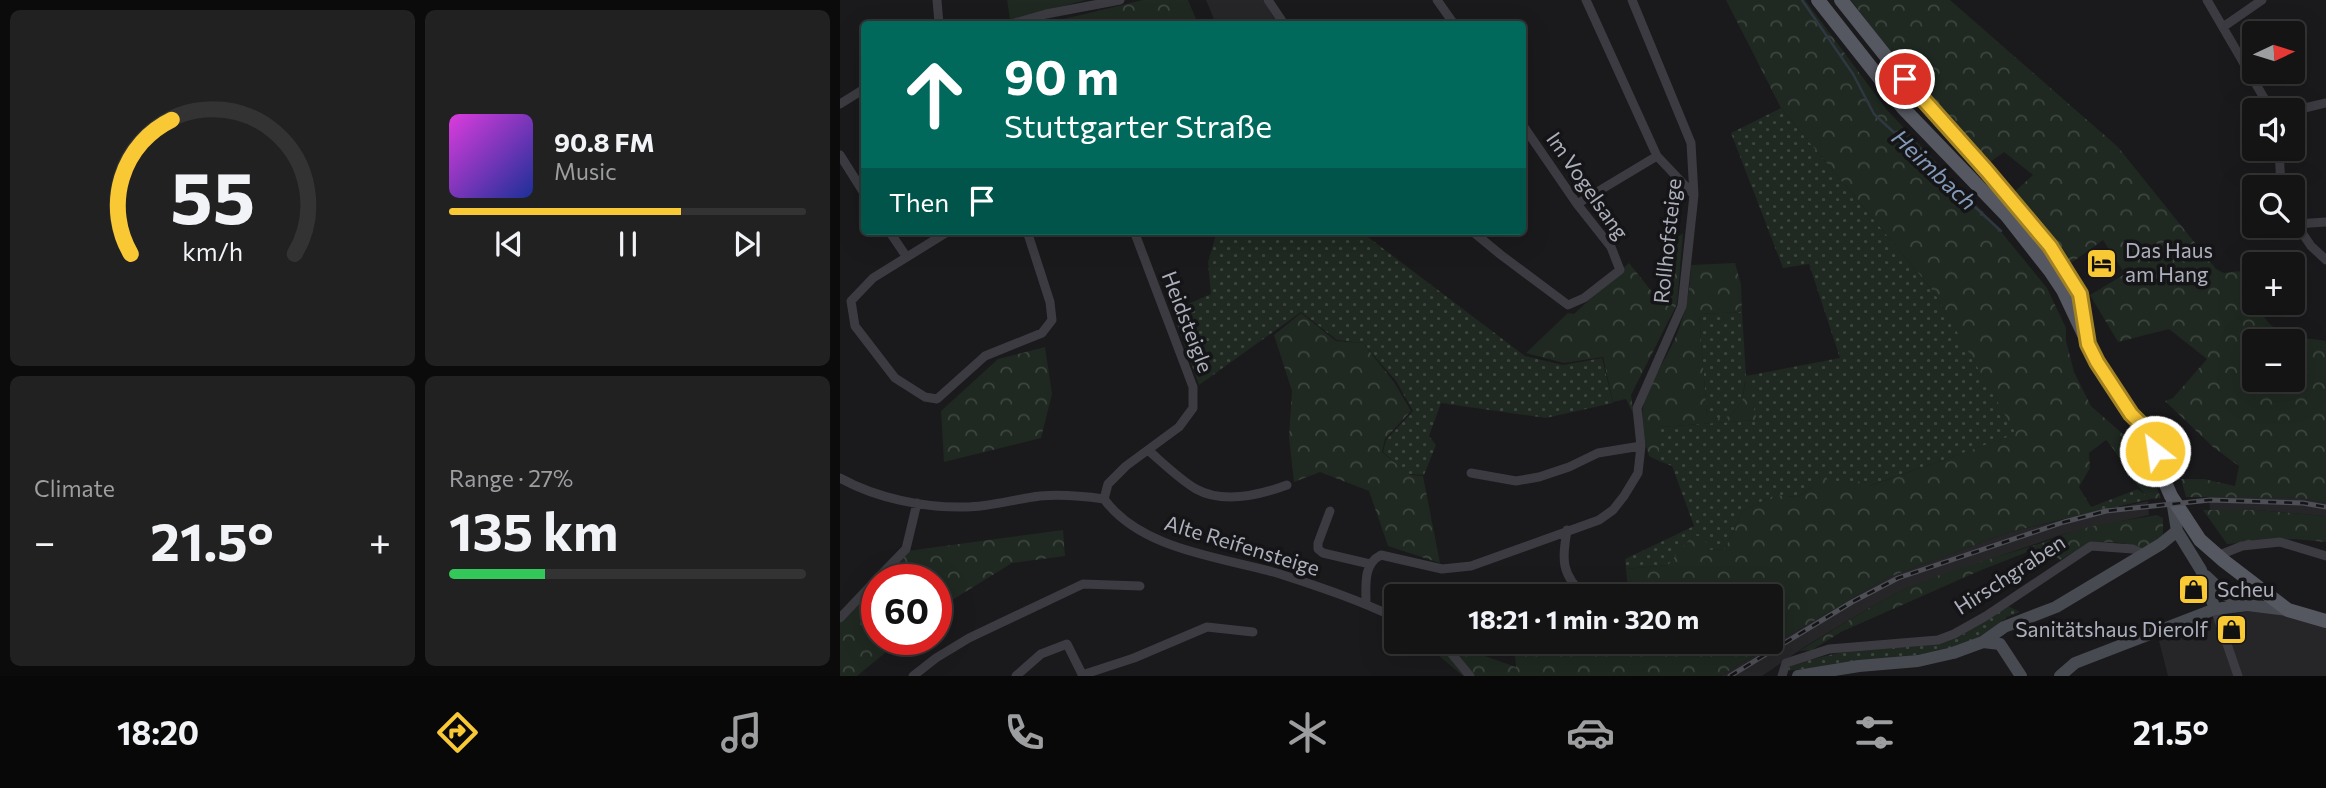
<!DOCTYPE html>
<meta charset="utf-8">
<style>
:root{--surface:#141415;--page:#212122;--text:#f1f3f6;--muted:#9d9ea0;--line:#333334;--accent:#f9c835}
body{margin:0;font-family:Commissioner,sans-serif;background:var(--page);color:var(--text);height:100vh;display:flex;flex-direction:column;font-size:26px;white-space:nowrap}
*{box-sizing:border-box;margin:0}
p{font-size:23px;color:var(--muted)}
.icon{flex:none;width:38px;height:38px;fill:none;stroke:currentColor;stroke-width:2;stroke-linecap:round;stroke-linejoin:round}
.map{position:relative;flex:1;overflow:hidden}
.details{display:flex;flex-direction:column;gap:10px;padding:10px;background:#0b0b0c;width:840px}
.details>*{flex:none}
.banner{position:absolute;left:21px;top:21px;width:665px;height:214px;border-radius:7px;box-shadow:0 7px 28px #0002,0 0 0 2px var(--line);background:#00695c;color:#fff;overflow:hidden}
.needle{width:46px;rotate:86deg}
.fabs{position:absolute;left:1402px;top:21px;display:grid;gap:14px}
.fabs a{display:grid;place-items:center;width:63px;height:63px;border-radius:7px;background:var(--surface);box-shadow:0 7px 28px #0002,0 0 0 2px var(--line);font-size:35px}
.speed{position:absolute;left:21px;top:564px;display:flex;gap:14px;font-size:35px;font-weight:700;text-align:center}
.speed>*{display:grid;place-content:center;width:91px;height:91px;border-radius:50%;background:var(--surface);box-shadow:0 7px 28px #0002,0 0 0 2px var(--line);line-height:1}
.speed .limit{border:10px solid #d22;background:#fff;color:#111}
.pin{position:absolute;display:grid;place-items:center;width:60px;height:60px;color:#fff;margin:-30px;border:4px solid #fff;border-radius:50%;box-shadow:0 2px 7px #0007}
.me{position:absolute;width:77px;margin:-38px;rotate:330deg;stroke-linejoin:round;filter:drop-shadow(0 0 5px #0008)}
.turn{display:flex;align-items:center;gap:24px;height:147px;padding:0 28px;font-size:32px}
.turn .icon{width:91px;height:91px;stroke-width:2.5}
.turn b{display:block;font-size:49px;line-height:60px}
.then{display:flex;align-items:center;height:66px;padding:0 28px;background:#0003;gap:14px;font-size:26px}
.big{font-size:52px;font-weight:700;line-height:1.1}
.details .tile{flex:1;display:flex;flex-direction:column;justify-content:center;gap:10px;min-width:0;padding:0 24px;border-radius:10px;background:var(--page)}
.details .dial{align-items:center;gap:0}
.dial svg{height:182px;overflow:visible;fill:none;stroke:var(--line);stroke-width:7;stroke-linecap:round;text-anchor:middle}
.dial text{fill:var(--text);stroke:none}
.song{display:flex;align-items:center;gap:21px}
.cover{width:84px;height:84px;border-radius:10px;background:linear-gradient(135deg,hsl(300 70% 55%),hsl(230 70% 35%))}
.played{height:7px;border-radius:4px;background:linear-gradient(90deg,var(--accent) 65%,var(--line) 65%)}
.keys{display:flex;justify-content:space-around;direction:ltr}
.heat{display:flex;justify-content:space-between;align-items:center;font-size:38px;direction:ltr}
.charge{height:10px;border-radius:5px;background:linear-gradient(90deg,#34c759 27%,var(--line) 0)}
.details .tiles{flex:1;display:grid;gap:10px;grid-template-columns:repeat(2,1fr)}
.trip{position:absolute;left:544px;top:584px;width:399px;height:70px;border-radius:7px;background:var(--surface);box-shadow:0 7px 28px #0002,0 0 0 2px var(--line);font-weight:700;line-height:70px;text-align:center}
.menu{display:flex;height:112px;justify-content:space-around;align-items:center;background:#080808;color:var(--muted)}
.menu .icon{width:49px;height:49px}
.menu .on{color:var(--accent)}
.menu b{font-size:32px;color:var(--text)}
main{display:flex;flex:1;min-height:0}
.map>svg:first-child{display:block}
.built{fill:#262629}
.grass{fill:url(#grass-dots)}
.forest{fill:url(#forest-crowns);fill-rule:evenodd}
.garden{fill:#1f2821}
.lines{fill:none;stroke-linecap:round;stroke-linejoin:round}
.stream{stroke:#2f3741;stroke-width:2.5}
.street{stroke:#3b3b41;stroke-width:9}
.secondary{stroke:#484a52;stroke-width:12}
.primary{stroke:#565861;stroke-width:14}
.rail-casing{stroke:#4e4f56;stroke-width:5}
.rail{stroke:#151517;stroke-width:2.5;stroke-dasharray:8;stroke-linecap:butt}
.route-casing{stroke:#a28222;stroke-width:18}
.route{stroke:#f9c835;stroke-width:12}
.labels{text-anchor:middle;stroke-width:7;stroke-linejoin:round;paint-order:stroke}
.street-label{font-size:21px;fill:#acafbc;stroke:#151517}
.poi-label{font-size:21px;fill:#acafbc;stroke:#151517;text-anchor:start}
.water-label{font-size:23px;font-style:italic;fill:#829ab8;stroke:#151517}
</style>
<main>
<section class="details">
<div class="tiles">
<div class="tile dial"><svg viewBox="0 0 100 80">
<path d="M14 69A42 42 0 1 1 86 69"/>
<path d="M14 69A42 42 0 0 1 32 10" stroke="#f9c835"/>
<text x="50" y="56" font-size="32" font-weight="700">55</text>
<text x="50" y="72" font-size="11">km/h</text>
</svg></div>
<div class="tile">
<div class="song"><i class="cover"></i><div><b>90.8 FM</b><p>Music</p></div></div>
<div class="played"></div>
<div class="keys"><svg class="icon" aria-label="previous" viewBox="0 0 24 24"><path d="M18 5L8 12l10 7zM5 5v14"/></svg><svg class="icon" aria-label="pause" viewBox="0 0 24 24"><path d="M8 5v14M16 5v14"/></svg><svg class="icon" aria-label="next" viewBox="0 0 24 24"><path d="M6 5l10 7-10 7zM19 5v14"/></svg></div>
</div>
<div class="tile"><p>Climate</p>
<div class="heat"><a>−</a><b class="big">21.5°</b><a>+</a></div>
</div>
<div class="tile"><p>Range · 27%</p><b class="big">135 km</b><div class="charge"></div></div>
</div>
</section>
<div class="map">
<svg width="1486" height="676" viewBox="0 0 1486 676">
<defs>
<pattern id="grass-dots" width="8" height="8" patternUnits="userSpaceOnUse" patternTransform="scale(1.75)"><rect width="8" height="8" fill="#1f2821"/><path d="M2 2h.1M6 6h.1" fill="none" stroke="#3d453f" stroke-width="1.8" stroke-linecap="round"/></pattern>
<pattern id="forest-crowns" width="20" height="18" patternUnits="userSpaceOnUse" patternTransform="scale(1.75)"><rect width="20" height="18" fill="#1f2821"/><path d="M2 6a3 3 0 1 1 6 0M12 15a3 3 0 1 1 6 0" fill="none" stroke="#3d453f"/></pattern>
</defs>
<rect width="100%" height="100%" fill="#1a1a1c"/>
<path class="built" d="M366,0H423L438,24H376Z
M1369,496L1461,498L1486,503V516L1417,510L1370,511Z
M1308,501L1309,515L1227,533L1066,588L1034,605L966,646L922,676H880L1049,577L1170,532Z
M1432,607L1486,627V676H1328L1318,637L1383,616Z"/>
<path class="grass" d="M941,108L1094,292L1177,434L1029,486L1024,481L973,487L957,497L935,495L903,511L885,549L870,550L828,565L786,569L785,559L854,526L832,466L819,461L818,427L917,420L905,381L902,402L890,416L874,419L867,418L859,314L902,312L906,376L1000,358L969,264L943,268L891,133Z
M377,231H520L685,356L723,365L762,358L773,403L706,418L601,403L589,436L596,445L584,475L568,474L543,452L546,440L573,411L556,381L523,343L497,340L461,312L359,385L332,311L371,294L368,262Z
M1298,489L1311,499L1249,513L1251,507Z
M1168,606L1180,612L1167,617L1136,641L1108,651L946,671L948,665L1015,649L1086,645L1101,642L1122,635Z"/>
<path class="forest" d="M303,0H348L358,24H203Z
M886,0H965L1047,110L1158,228L1207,288L1226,328V341L1234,372L1251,406L1285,436L1295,435L1321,498L1311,499C1291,483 1283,459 1266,440L1249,453L1250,468L1239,487L1251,507L1249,513L1170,532L1049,577L880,676H623L591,649L589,642H605L676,667L674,646L678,642H931V597H789L786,569L828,565L853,535L863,537L870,550L885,549L903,511L935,495L957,497L973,487L977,475L986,477L991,484L1024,481L1030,486L1176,434L1094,292L941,108Z
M1011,0H1110L1278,147L1376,269L1384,273L1399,271L1413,289L1414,303H1418C1429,338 1455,336 1486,341V503L1461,498L1346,497L1341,479H1364L1395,486L1399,466L1373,447L1325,401L1333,398L1367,359L1329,329L1278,342L1250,295L1285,274L1263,240L1231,263L1172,194L1193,175L1164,152L1146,165L1081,93ZM1414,341H1452V380H1414Z
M843,233L837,304L791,395L793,413L786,399L773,402L763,357L724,363L686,353L728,313L734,314L789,263L813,293L832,294L838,237Z
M895,263L901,284L902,312L859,314L867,417L874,419L890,416L902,402L906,378L917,420L819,427V461L809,456C790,395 815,385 837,334C846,311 850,289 851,265Z
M461,313L496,341L523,343L554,382L571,411L545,439L542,452L570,475L583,476L600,563L548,546L529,491L480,472L454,482L449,437L452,391L434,335Z
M205,347L212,394L201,438L104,462L101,411L158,359Z
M1363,510H1417L1486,516V542L1454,539L1387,544Z
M1317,515L1323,518V536L1306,550C1270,536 1251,542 1220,560L1207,549L1190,551L1139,571L1001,632L972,650L959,651L1034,605L1066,588L1110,571L1202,543L1227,533L1257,525Z
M223,530L225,556L172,563L96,610V579H37V639H62L17,676H0V614L67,551Z"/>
<path class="garden" d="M167,0H246L170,20Z"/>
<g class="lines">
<path class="stream" d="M962,0L1013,74L1034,114L1161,231"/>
<path class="street" d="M97,0L99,24
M428,0L444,24
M597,0L614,24
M746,0L817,156L854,195
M1367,0L1431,110
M171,24L206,14L280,0
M1383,27L1422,0
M0,104L24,89
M1452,111L1486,103
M1439,149L1441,187
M0,155L24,193
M737,204L817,156
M1452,218L1471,246L1486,260
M1456,224L1486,222
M49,231L66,256
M109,231L33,278L11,301L15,326L55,378L85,397L97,399L145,356L202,333L212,320L210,302L187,231
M632,231L661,255L728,305L744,298L780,270L771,247L737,204L682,124
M308,450C323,463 339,479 356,489C383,504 420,495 447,485
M631,473L676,481L699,477L729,467L758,453L801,446
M0,478C36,498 84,508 125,507C150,507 175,499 200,496C222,494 243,496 264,499C302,551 383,557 440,574C480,587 519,600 556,618
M264,499L268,484L286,466L339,427L353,408V387L294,231
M490,511L478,543V549L483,553L530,564
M727,530C722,562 721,573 745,597
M1377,556L1402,546L1440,542L1486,556
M37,579L66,549L77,503
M526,603C526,585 523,564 541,555L602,569L631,566L759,520L773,510L784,496L798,473L801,446L797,408L842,306L854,195L851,143L792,0
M1375,609L1398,676
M0,618L37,579
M602,642L630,676
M242,675L294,658L367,627L413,632
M73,676L96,658L129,638L243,584L300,586
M176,676L201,654L227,644L243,676
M942,676L946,663L989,649L1098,640L1114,634L1146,616L1251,546L1293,549L1304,554"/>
<path class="secondary" d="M1332,500L1337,531L1361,570L1375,609
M1366,576L1386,595L1408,605
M1143,642L1160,644L1181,676
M958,676L1019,666L1078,661L1113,653L1143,642L1164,627L1216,607L1321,544L1337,531
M1220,676L1235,663L1375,609L1408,605L1448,610"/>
<path class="primary" d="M978,0L1063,108L1167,216L1211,272L1223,290L1257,362L1291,414L1312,435L1317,464L1331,496L1360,540L1384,561L1448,610L1486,621
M1001,0L1080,99L1147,171L1210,246L1240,294L1245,326"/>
<defs>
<path id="rail" d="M890,676L1012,602L1058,578L1224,522L1266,511L1370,500L1463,503L1486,507"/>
</defs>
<use href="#rail" class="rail-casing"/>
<use href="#rail" class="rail"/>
</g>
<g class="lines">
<defs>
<path id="route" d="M1065,79L1147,171L1210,246L1240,294L1248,344L1257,362L1291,414L1312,435L1315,451"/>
</defs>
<use href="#route" class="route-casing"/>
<use href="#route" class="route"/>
</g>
<defs>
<symbol id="hotel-square" viewBox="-11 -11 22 22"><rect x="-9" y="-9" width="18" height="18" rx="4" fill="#f9c835" stroke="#151517"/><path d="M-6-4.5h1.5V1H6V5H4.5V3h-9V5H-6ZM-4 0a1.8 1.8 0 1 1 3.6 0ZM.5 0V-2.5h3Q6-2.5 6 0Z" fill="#111"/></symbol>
<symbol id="shop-square" viewBox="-11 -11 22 22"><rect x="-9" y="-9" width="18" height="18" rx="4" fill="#f9c835" stroke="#151517"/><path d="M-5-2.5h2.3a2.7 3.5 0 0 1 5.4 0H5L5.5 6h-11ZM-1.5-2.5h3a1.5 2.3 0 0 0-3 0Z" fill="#111"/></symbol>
</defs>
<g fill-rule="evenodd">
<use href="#hotel-square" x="1244" y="246" width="35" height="35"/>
<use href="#shop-square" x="1336" y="572" width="35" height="35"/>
<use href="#shop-square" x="1374" y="612" width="35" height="35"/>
</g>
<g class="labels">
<g class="street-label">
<text transform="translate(747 186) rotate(55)" y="7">Im Vogelsang</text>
<text transform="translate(828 241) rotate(-84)" y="7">Rollhofsteige</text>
<text transform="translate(347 322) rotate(69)" y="7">Heidsteigle</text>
<text transform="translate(402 546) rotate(17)" y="7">Alte Reifensteige</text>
<text transform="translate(1170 575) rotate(-33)" y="7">Hirschgraben</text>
</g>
<g class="poi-label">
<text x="1285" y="258">Das Haus<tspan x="1285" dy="24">am Hang</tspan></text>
<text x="1377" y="597">Scheu</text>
<text x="1368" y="637" text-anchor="end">Sanitätshaus Dierolf</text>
</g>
<g class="water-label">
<text transform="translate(1094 170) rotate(43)" y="8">Heimbach</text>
</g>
</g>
</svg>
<div class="fabs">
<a><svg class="needle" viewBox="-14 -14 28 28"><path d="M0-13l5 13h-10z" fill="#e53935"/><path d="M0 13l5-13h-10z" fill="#9d9ea0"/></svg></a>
<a><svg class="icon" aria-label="sound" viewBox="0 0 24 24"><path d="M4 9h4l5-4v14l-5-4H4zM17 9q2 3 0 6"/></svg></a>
<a><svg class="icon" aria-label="search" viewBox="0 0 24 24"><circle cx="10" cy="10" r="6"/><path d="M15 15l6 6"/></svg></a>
<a>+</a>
<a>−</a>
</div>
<div class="speed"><div class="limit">60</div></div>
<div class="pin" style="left:1065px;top:79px;background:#d93025"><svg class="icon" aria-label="arrive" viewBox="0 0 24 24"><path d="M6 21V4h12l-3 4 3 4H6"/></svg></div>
<svg class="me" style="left:1315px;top:451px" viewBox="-20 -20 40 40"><circle r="17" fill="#f9c835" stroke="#fff" stroke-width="3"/><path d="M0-11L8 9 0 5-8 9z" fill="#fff"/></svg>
<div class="trip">18:21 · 1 min · 320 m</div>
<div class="banner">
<div class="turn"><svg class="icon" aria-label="ahead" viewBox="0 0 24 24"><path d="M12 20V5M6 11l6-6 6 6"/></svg><div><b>90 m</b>Stuttgarter Straße</div></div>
<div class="then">Then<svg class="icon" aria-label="arrive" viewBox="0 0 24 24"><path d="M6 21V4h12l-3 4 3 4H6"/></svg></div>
</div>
</div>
</main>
<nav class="menu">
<b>18:20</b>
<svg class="icon on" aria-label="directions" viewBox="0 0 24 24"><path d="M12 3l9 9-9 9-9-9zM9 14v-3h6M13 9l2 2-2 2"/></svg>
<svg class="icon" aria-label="music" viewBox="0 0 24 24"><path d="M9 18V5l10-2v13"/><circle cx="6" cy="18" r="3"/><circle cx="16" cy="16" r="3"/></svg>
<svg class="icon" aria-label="phone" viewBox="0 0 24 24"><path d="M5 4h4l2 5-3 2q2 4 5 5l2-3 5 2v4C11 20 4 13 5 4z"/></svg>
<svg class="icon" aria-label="climate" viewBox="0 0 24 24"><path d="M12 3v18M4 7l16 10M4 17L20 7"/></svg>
<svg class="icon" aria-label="car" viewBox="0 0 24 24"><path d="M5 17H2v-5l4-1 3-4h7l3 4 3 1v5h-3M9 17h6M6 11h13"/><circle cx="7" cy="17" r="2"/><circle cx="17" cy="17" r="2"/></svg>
<svg class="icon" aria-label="filters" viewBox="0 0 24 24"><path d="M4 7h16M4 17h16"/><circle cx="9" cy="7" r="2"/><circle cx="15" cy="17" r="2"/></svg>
<b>21.5°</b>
</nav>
